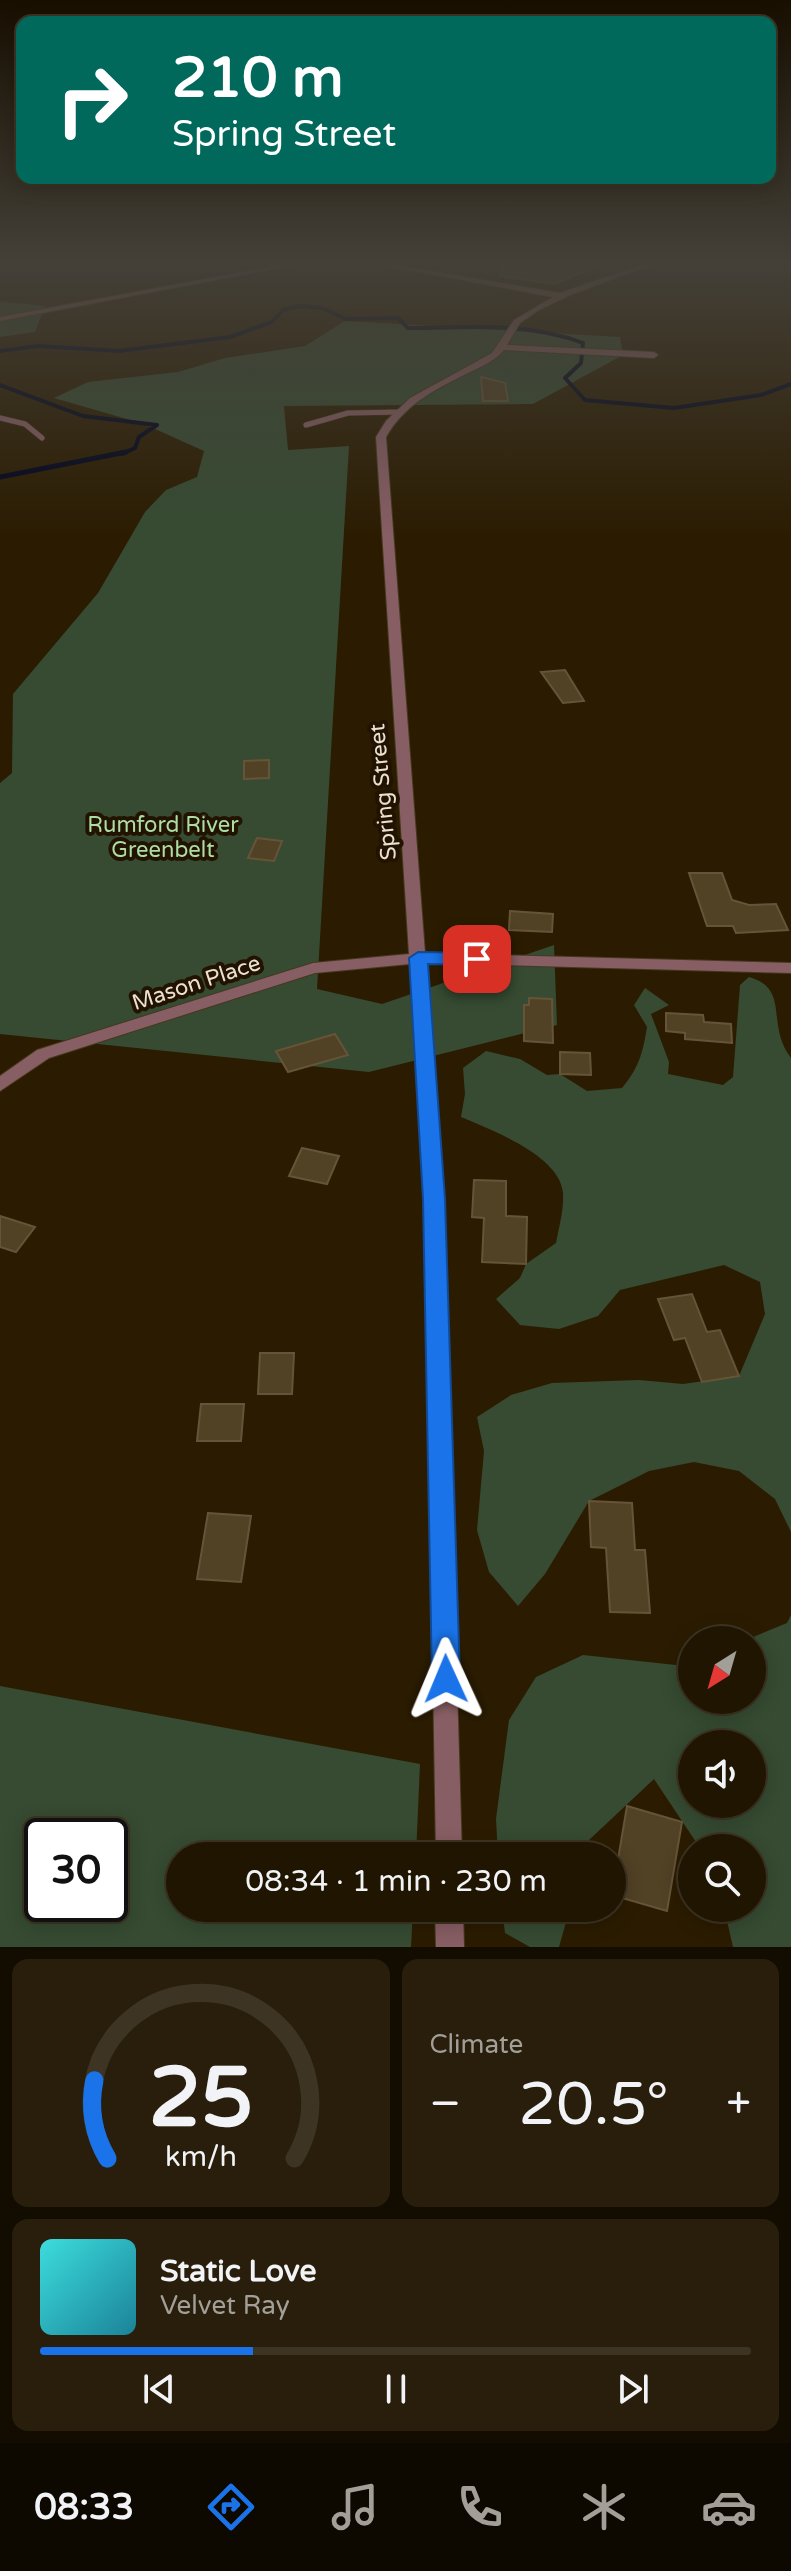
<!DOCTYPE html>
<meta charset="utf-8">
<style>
:root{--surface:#201501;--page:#281e0b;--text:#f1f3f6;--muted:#a29f99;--line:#3d3423;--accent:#1a73e8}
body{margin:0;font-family:"Varela Round",sans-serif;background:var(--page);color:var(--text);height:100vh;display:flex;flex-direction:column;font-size:30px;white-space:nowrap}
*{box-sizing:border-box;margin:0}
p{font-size:26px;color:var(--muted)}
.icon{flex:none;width:44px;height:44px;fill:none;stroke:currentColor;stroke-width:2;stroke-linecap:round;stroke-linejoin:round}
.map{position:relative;height:1947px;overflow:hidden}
.sheet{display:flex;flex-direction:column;gap:12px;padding:12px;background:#120c01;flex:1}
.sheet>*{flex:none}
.guide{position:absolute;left:16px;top:16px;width:760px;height:168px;border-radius:16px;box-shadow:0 4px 20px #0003,0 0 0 2px var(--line);background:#00695c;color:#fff;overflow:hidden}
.needle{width:52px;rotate:217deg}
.controls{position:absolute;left:678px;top:1626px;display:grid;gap:16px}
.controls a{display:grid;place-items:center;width:88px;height:88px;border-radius:50%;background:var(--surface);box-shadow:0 4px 20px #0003,0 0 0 2px var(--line);font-size:40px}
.speed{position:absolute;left:24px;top:1818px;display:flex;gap:16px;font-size:40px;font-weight:700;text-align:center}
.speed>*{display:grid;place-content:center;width:104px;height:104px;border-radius:50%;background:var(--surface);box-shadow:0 4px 20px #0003,0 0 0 2px var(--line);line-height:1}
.speed .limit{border:4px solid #111;border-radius:12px;background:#fff;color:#111}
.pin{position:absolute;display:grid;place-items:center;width:68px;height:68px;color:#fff;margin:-34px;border-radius:16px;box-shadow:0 4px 12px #0006}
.me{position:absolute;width:88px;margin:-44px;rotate:359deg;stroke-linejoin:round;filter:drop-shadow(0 0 6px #0008)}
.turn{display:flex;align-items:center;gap:28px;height:168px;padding:0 24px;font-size:36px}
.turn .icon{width:104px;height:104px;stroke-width:2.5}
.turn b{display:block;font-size:56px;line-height:68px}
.big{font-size:60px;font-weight:600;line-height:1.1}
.sheet .tile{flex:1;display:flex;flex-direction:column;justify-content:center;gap:12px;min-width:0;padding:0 28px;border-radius:16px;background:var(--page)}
.sheet .dial{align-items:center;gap:0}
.dial svg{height:208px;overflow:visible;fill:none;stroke:var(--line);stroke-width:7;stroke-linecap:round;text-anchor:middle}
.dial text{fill:var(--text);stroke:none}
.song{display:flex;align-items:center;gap:24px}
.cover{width:96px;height:96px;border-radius:12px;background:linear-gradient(135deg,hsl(180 70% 55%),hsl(190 70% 35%))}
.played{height:8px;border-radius:4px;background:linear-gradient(90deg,var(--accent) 30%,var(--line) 30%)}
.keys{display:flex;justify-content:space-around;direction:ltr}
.heat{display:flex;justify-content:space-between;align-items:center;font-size:44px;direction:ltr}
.sheet .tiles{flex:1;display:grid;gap:12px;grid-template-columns:1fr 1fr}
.tile:last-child{grid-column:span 2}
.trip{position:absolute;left:166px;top:1842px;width:460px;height:80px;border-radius:40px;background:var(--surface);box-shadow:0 4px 20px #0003,0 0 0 2px var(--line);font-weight:600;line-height:80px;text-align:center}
.tab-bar{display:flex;height:128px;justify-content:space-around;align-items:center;background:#0d0800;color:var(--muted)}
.tab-bar .icon{width:56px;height:56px}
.tab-bar .active{color:var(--accent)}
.tab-bar b{font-size:36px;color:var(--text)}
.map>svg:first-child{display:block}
.green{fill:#364b32;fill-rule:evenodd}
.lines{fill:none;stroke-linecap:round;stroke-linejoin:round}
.stream-far1{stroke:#00041d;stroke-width:4}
.stream{stroke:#00041d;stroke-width:5}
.building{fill:#514125;stroke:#665438;stroke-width:2}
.service-casing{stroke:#46381e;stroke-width:6}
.minor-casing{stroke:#46381e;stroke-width:2}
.tertiary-casing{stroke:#46381e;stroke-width:2}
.service{stroke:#875e64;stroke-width:5}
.minor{fill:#875e64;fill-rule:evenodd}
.tertiary{fill:#875e64;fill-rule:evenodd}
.route{fill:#1a73e8;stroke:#114b97;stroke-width:2}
.labels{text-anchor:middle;stroke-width:8;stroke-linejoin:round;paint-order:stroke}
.street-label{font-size:22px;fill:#ece1d1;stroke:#211300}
.park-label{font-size:22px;fill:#addca4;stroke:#211300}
</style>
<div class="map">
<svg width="791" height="1947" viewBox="0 0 791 1947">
<rect width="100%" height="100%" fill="#2b1c01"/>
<path class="green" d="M0,301L45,306L35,332L0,337Z
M345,321L620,337L623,355L533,404L284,406L288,450L349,446L317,989L382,1004L554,945L557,1025L369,1072L0,1034V783L12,773L13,694L98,593L145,512L166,490L197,477L204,451L144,424L54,398L88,382L178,372L225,358L305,346Z
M749,977C791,989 765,1024 791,1058V1532L775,1499L739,1471L694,1462L649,1471L589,1501L545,1574L518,1606L489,1572L477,1530L484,1451L477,1417L511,1395L552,1383L639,1380L683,1384L739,1376L765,1314L760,1282L724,1265L620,1290L598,1316L559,1329L520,1325L496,1299L520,1278L526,1264L556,1243C559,1227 564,1210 563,1193C560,1155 491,1130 461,1117L465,1094L463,1068L486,1051L520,1059L547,1075L560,1074L587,1091L622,1088C639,1068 643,1052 647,1027L634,1005L645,988L669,1005L651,1014L669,1062L668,1074L723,1085L733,1077L740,985Z
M791,1615V1947H733L724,1908H752V1848H700L654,1779L589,1840L584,1856H498L496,1819L509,1720L536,1677L583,1655L685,1666L692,1663V1700H752V1640H746L787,1623ZM752,1744V1804H692V1744Z
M0,1686L420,1764L416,1856H180V1908H413L411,1947H0ZM110,1836V1904H42V1836Z
M502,1908H570L559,1947H530L505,1933Z"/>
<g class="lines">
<path class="stream-far1" d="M0,351L38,346L119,351L230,337L272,322L283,310L299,306L322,308L346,319L398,318L408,328C468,328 526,321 583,343L581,363L565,378L585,400L674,408L761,395L791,384
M0,385L83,416L157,425L139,437L135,448L122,454"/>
<path class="stream" d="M0,477L126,452"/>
</g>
<path class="building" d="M501,265H599L555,284L500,276Z
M481,377L505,383L508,401H483Z
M565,670L584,701L563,703L541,672Z
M269,760V778L244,779V761Z
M257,838L282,841L274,861L248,858Z
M689,873H722L732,900L749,905L776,904L788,930L736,933L733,926H707Z
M510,911L553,914L552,932L509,930Z
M529,998L552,999L553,1043L524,1041V1005H529Z
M666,1013L703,1015L704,1022L731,1024L732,1043L685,1039V1033L666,1031Z
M335,1034L348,1055L288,1072L276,1051Z
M560,1052L590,1053L591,1075L560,1074Z
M302,1148L339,1156L327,1184L289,1176Z
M474,1180L506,1181V1216L527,1217L526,1264L482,1262L484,1218L472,1217Z
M0,1216L35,1227L16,1252L0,1247Z
M692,1294L707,1332L720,1330L739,1376L702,1382L685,1338L674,1340L658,1299Z
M260,1353H294L292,1394H258Z
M201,1404H244L241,1441H197Z
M589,1501L632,1503L635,1550H645L650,1613L610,1612L606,1548L591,1547Z
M208,1513L251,1516L241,1582L197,1579Z
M627,1806L682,1822L667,1911L612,1895Z"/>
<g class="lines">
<defs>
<path id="service" d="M0,418L25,424L42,438
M306,425L348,413L400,412"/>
<path id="minor" d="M381,265H397L560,293L641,265H651L570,295L539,310L520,323L507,345L654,352L658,355L654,358L504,350C494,362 480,367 466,374C434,390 404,405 386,437L425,953L791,963V973L426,963L443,1199L462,1856H436L425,1199L410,964L315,973L49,1058L0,1091V1076L37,1050L313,963L409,954L376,437L386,421L410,398L492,353L514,320L553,297Z
M435,1908H463L464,1947H436Z"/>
<path id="tertiary" d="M280,265H295L0,321V317Z"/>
</defs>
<use href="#service" class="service-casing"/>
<use href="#minor" class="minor-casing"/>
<use href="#tertiary" class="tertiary-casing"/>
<use href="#service" class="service"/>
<use href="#minor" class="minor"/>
<use href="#tertiary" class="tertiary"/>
</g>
<linearGradient id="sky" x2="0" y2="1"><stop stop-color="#180f01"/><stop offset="0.49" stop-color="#444038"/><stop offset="1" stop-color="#444038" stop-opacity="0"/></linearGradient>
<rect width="791" height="537" fill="url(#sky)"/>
<path class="route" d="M418,952L477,953L486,959L477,965L428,964L445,1199L460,1679L456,1688L446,1692L436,1688L432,1679L423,1199L409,958Z"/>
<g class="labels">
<g class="street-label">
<text transform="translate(382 792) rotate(-95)" y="8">Spring Street</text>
<text transform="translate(196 982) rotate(-18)" y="8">Mason Place</text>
</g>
<g class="park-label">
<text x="163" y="832">Rumford River<tspan x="163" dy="25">Greenbelt</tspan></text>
</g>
</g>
</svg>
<div class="controls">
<a><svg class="needle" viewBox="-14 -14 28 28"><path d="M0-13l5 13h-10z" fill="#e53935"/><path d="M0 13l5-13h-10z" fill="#a29f99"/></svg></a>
<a><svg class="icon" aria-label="sound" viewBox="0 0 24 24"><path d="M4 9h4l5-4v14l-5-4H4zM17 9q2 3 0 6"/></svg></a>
<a><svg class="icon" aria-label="search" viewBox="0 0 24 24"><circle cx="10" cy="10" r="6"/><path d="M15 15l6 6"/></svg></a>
</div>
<div class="speed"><div class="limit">30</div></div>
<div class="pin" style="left:477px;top:959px;background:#d93025"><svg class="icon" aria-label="arrive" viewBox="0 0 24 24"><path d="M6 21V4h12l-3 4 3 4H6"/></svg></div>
<svg class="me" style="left:446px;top:1679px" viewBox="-20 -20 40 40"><path d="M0-17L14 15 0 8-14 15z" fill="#1a73e8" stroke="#fff" stroke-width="4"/></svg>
<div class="trip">08:34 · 1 min · 230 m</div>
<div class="guide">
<div class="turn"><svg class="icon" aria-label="right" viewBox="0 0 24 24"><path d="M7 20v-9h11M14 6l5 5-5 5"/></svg><div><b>210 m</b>Spring Street</div></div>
</div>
</div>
<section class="sheet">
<div class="tiles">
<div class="tile dial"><svg viewBox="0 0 100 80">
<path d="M14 69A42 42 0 1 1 86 69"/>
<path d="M14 69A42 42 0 0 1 9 39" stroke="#1a73e8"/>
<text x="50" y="56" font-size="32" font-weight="700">25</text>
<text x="50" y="72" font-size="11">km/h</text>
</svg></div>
<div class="tile"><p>Climate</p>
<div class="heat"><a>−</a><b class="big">20.5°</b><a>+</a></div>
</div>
<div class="tile">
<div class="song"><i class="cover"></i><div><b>Static Love</b><p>Velvet Ray</p></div></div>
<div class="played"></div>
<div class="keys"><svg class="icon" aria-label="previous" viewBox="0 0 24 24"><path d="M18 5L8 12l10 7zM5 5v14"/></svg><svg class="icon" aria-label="pause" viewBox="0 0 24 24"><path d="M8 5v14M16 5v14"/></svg><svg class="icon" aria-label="next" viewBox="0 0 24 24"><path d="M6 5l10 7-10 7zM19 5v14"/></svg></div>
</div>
</div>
</section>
<nav class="tab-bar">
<b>08:33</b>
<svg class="icon active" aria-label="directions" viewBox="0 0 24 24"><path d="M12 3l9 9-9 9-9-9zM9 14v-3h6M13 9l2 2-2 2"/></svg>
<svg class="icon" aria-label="music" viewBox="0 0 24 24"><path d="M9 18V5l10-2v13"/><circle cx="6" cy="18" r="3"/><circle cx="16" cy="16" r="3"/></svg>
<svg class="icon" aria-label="phone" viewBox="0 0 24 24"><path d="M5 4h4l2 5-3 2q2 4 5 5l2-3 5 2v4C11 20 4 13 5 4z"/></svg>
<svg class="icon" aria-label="climate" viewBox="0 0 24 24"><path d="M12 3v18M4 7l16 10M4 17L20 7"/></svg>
<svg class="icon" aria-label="car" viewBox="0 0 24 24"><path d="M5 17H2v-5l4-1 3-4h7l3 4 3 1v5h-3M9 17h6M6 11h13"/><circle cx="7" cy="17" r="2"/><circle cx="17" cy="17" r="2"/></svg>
</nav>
